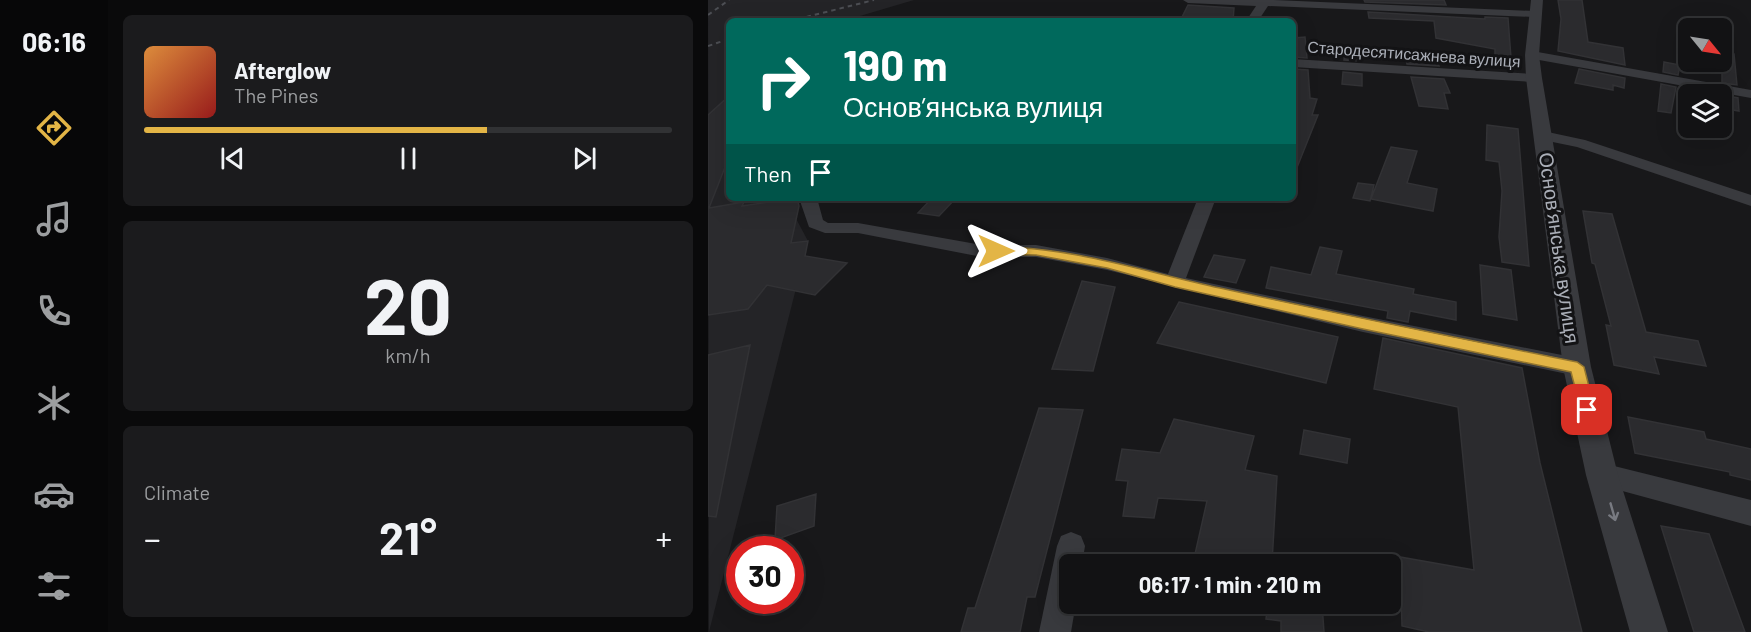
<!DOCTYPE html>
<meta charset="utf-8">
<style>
:root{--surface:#121214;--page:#1b1b1d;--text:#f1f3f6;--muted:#9c9ea0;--line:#313234;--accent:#e3b546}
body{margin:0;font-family:Barlow,sans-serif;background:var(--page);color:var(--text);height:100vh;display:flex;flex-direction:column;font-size:22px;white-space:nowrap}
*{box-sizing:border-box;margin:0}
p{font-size:20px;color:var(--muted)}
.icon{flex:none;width:33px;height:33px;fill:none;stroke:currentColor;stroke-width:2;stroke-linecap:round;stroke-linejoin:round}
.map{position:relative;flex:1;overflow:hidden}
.drawer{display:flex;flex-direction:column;gap:15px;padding:15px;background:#0a0a0b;width:600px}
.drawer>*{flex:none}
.hud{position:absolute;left:18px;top:18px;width:570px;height:183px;border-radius:9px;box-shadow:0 6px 24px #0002,0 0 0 2px var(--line);background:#00695c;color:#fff;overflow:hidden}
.needle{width:39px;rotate:120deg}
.controls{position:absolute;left:970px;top:18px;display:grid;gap:12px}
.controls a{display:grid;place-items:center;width:54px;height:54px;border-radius:9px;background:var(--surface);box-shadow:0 6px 24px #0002,0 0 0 2px var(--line);font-size:30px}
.speed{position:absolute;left:18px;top:536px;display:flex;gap:12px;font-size:30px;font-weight:700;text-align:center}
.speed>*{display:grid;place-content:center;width:78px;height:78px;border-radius:50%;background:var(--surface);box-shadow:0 6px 24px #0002,0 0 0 2px var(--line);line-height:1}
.speed .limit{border:9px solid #d22;background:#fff;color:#111}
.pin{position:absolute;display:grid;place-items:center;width:51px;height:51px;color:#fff;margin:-26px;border-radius:12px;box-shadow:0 3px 9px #0006}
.me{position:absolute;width:66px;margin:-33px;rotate:90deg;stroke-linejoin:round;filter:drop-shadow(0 0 4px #0008)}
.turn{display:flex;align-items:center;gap:21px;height:126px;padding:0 18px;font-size:27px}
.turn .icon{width:78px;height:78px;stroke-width:2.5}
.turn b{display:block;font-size:42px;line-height:51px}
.then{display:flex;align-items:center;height:57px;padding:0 18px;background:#0003;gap:12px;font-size:22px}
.big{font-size:45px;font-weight:700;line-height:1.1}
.drawer .tile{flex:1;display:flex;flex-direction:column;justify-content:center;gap:9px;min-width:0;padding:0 21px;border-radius:9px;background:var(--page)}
.drawer .dial{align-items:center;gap:0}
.dial b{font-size:78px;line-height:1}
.song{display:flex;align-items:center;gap:18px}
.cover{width:72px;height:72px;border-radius:9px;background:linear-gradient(135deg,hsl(30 70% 55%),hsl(0 70% 35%))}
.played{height:6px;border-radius:3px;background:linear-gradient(90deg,var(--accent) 65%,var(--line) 65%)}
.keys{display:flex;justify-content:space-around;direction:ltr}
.heat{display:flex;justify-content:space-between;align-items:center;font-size:33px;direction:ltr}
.trip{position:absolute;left:351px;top:554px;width:342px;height:60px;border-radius:9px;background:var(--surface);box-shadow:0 6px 24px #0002,0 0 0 2px var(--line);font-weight:700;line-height:60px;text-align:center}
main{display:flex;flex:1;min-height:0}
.tab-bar{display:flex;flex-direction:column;width:108px;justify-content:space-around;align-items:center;background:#070708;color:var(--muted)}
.tab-bar .icon{width:42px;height:42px}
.tab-bar .current{color:var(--accent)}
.tab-bar b{font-size:27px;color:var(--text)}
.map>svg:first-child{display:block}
.built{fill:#242427}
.building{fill:#2b2b2e;stroke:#323235;stroke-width:1.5}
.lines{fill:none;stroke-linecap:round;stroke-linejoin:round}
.minor{fill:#393a3e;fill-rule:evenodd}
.tertiary{fill:#393a3e;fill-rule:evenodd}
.rail{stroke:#4c4e53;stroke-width:2;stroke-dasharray:4.5 4;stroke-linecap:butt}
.oneway{stroke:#787a81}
.route{fill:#e3b546;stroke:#94762e;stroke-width:1.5}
.labels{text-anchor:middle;stroke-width:6;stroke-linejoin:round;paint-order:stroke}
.far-street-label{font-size:16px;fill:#abafb8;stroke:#131315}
.street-label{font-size:20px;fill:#abafb8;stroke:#131315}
</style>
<main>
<nav class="tab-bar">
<b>06:16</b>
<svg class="icon current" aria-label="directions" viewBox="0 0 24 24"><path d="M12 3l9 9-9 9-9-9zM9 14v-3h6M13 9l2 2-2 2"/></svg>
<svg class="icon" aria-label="music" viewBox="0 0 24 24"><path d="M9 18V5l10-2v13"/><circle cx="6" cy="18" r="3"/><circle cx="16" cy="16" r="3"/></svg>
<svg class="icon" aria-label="phone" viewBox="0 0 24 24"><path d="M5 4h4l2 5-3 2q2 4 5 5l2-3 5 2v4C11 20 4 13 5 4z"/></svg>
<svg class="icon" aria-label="climate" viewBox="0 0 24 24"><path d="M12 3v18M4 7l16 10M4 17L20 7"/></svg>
<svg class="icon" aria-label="car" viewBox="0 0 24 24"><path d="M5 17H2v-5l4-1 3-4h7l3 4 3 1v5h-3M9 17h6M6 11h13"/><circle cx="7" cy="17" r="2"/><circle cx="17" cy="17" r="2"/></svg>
<svg class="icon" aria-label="filters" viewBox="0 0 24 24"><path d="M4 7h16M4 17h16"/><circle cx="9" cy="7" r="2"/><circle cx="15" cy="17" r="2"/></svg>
</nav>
<section class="drawer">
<div class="tile">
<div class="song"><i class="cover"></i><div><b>Afterglow</b><p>The Pines</p></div></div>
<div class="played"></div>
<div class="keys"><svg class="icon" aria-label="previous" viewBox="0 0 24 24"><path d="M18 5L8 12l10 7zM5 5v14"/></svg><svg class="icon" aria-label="pause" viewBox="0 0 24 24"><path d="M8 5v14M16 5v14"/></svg><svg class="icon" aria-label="next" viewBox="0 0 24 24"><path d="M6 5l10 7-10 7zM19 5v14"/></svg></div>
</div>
<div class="tile dial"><b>20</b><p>km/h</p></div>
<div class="tile"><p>Climate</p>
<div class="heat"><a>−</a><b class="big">21°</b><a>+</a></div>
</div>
</section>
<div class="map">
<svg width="1043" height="632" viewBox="0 0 1043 632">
<rect width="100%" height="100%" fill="#18181a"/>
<path class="built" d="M0,0H206L135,21H21V198H77L100,241L1,632Z"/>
<path class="building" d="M656,0H736L738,5L657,2Z
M850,0H874L880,42L915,48L917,65L850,51L853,19Z
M480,5L526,8L525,21H472Z
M660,12L777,19V17L800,18L803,58L787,57V49L728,38L726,21L661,18Z
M597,37L599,58L585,57V38Z
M637,50L654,51V61L636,60Z
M1026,54L1029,85L1014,83V55Z
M697,56L727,57L731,66L699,64Z
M956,62L972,65L970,75L955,72Z
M585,69L600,70L602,98L609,99L604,115H610L586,175Z
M871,69L917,78L916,88L905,85V90L867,83Z
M635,72L654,74V86L634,84Z
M703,77L736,79L742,93H736L740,109L711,106Z
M953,84L968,87L963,113L950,111Z
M1014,95L1030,98L1031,111L1014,108Z
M21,96V157L1,208L36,202L34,206L89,198L91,206L83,243L100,241L97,256L139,263L107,295L59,285L40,309L0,315V115Z
M779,125L810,129L821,266L794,262L791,237L794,191L791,162L778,160Z
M683,147L709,151L699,183L729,189L725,211L663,199Z
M650,183L666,185L662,201L645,198Z
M224,198H248L231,216L210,213Z
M875,211L904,214L938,332L990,341L998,366L946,357L951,374L906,365L898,325L903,326L887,264L884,263Z
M612,247L634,251L628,274L706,289L705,294L748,302V320L702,311L700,322L679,318L680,311L558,288L563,267L603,275Z
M506,255L537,260L528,283L496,277Z
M772,265L803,270L809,320L775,314Z
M374,281L407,287L385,371L344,369Z
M471,302L630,337L618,383L449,343Z
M675,338L814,368L832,463L874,632H721L694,626L692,557L766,570L750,407L666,389Z
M42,345L8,517L0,516V355Z
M331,408L375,410L327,597H319L312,632H253L260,608H267Z
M920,417L996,432L998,439L1043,449V480L1022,475V472L927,453Z
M466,419L546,436L537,470L569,476L564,563L487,554L499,501L450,498L446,518L415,516L420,481L408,480L414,449L452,453Z
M596,430L642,439L639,463L592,454Z
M108,494L106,526L67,540L69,506Z
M953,526L1001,534L1037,632H986Z
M560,603H614L616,632H573V621L558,619Z"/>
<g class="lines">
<path class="minor" d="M475,0H566L826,11L831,14L826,17L560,6L550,21H538L548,6L480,3Z
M824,51L1043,90V98L820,58V52Z
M585,59L826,74L833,78L826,82L585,67Z
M835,131L877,140L1043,195V206L869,147L830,139L827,136Z
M91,198H109L115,220L120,223H150L274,245H328L399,258L460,274L490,198H508L478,278L655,316L869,358L877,361L880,367L877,373L869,376L655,332L399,270L328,257H274L150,233H117L101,227Z
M894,463L1043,500V526L885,483L881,475L885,467Z
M363,532L373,536L377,546L374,564H362V603H368L363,632H331L349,546L353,536Z"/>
<path class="tertiary" d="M823,0H835L831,55L834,78L883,367L910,475L960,632H922L878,475L855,367L818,78L817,55Z"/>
<path class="rail" d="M0,15L21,0
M82,21L166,0
M0,46L21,39"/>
</g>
<defs><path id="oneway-shaft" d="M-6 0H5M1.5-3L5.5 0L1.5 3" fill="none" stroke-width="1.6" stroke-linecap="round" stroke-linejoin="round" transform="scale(1.5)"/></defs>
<use class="oneway" href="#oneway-shaft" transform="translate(905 512) rotate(74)"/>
<path class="route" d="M288,247C365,247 437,272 512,288C630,314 750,338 869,362L876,367L887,410L879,417L874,415L863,372L655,329L467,287L399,268L328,255L284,254V248Z"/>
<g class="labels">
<g class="far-street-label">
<text transform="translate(706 54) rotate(4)" y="6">Стародесятисажнева вулиця</text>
</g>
<g class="street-label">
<text transform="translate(851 248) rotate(82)" y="7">Основ’янська вулиця</text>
</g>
</g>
</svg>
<div class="controls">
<a><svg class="needle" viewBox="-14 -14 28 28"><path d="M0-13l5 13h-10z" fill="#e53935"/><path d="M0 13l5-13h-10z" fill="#9c9ea0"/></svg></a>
<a><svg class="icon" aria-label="layers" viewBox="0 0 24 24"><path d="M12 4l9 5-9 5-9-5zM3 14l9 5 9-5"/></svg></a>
</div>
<div class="speed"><div class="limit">30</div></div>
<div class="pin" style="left:879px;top:410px;background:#d93025"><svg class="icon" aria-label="arrive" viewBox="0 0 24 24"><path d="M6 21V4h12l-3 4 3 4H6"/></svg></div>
<svg class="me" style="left:288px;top:251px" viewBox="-20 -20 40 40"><path d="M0-17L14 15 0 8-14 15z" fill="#e3b546" stroke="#fff" stroke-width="4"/></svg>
<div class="trip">06:17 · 1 min · 210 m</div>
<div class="hud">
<div class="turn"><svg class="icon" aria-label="right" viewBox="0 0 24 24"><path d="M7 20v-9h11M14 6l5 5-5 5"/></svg><div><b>190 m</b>Основ’янська вулиця</div></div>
<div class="then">Then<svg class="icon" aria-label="arrive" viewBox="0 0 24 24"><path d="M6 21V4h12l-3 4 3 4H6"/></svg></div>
</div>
</div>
</main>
